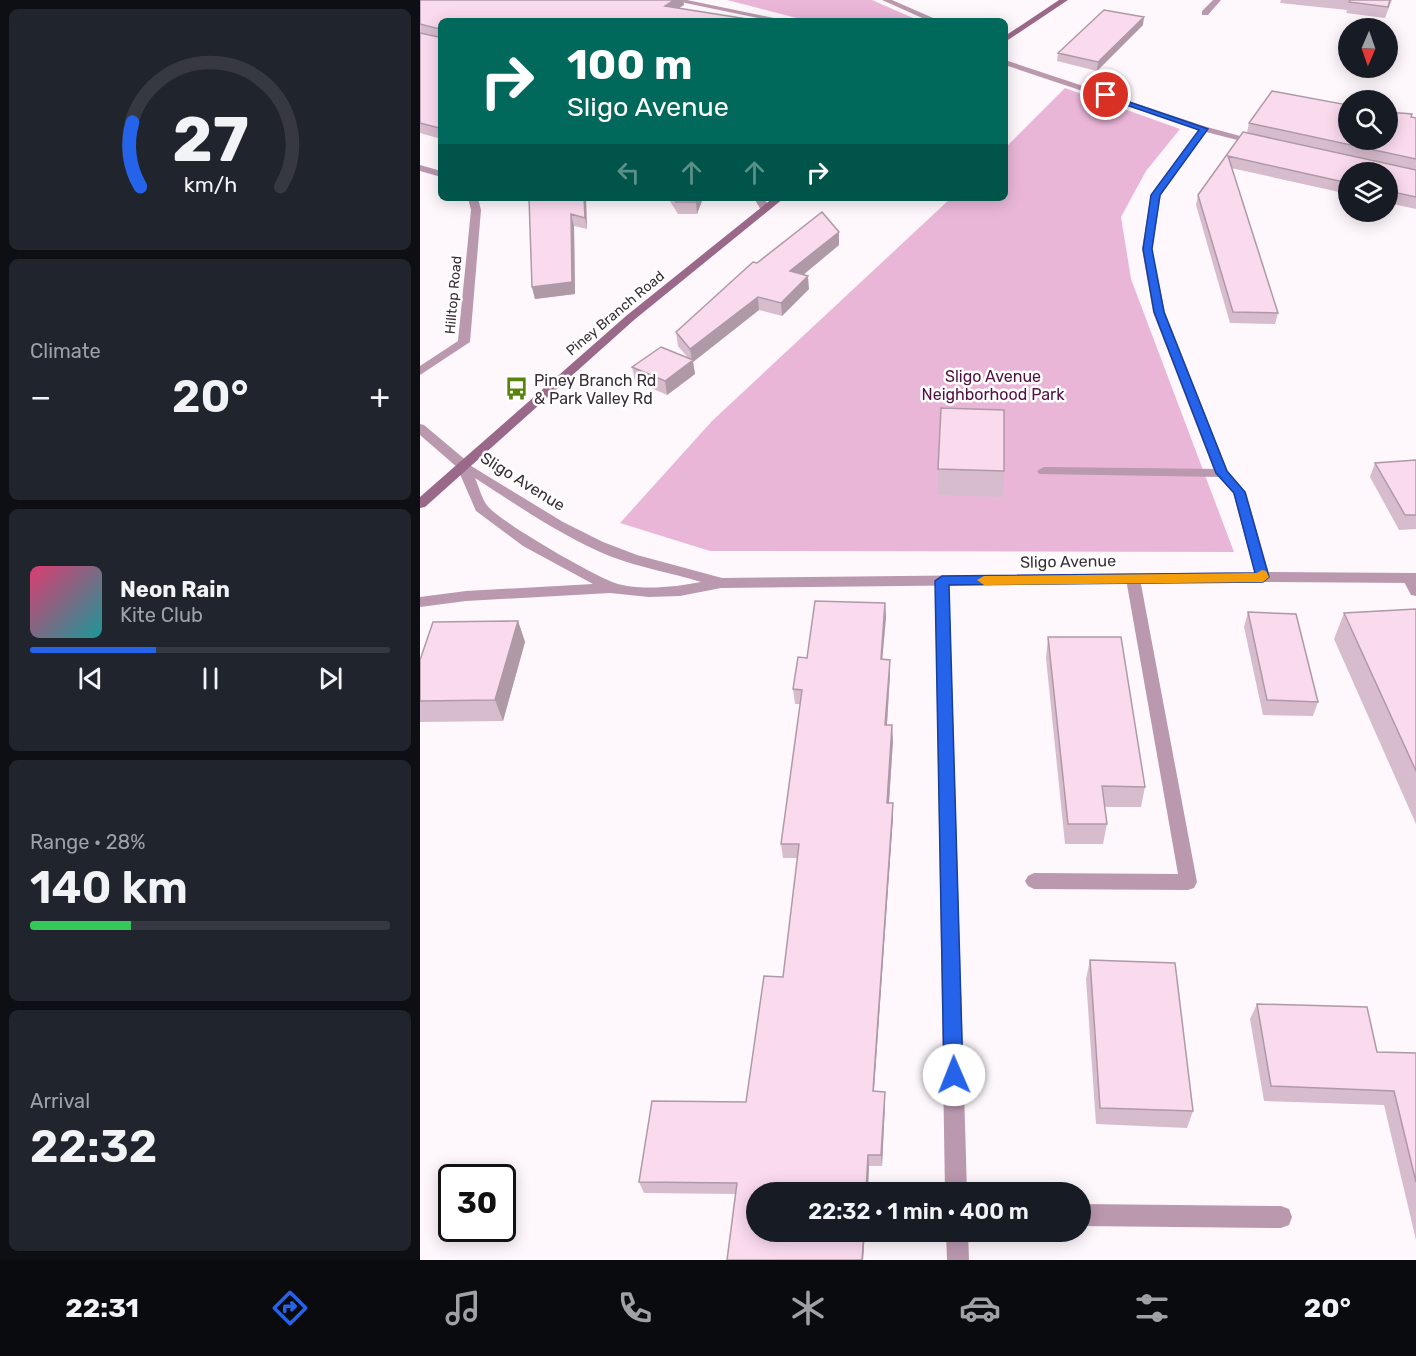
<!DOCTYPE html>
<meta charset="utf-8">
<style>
:root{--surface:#171b24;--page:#20242c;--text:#f1f3f6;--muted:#9ea1a6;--line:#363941;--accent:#2563eb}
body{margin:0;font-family:Rubik,sans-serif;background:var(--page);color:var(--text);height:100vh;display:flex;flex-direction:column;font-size:22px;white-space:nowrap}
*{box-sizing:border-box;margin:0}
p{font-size:20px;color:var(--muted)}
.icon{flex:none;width:33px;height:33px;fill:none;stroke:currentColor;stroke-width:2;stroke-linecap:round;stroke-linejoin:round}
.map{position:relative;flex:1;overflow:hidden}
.panel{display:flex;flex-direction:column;gap:9px;padding:9px;background:#0d0f14;width:420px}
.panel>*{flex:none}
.banner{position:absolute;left:18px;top:18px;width:570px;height:183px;border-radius:9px;box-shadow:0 3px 15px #0003;background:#00695c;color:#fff;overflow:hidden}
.needle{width:39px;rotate:182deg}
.fabs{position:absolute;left:918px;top:18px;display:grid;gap:12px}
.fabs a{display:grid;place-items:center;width:60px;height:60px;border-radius:50%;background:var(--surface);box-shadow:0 3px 15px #0003;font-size:30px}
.speed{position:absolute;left:18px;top:1164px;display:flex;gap:12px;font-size:30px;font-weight:700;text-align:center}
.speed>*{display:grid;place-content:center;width:78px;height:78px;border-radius:50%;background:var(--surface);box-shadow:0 3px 15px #0003;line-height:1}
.speed .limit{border:3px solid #111;border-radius:9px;background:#fff;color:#111}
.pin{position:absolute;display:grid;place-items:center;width:51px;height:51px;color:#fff;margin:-26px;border:3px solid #fff;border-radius:50%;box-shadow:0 2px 6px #0007}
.me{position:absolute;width:66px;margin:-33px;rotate:359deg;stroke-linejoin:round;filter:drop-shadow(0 0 4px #0008)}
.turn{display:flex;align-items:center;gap:21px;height:126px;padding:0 30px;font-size:27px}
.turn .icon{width:78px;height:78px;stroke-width:2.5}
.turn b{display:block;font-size:42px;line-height:51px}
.lanes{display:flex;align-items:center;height:57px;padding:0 30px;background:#0003;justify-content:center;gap:30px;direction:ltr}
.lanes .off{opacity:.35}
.big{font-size:45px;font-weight:600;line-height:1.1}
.panel .card{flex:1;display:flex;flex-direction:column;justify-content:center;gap:9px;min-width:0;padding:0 21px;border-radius:9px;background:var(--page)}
.panel .dial{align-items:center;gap:0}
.dial svg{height:156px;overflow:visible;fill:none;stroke:var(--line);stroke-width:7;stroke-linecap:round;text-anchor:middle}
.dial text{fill:var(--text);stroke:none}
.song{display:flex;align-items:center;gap:18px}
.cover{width:72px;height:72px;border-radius:9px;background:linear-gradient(135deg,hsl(340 70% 55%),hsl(180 70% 35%))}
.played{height:6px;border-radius:3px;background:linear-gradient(90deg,var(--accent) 35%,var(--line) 35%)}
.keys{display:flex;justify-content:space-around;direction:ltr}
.heat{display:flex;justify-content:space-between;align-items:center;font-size:33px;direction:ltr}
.charge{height:9px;border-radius:4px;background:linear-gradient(90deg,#34c759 28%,var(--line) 0)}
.trip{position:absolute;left:326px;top:1182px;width:345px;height:60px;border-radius:30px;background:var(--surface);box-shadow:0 3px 15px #0003;font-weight:600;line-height:60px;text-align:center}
.tabs{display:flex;height:96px;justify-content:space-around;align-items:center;background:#090b0e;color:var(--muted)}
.tabs .icon{width:42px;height:42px}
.tabs .current{color:var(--accent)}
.tabs b{font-size:27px;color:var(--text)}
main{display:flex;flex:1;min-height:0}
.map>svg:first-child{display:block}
.green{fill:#eab6d8}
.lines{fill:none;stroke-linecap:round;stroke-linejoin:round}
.service{fill:#ba98ae;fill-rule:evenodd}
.minor{fill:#ba98ae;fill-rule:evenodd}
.tertiary{fill:#ba98ae;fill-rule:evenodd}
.secondary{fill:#9a698a;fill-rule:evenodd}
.wall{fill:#d7bccd}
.shaded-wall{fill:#af99a7}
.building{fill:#fadbee;stroke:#af99a7;stroke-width:1.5}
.route{fill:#2563eb;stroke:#184099;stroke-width:1.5}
.slow{fill:#f59e0b}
.labels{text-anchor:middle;stroke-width:5;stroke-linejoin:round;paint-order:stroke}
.far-street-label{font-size:14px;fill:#3b2f37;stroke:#fff}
.park-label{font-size:16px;fill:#531043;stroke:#fff}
.poi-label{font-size:16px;fill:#3b2f37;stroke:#fff;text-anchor:start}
.street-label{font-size:16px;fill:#3b2f37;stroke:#fff}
</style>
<main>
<section class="panel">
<div class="card dial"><svg viewBox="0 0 100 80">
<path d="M14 69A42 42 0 1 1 86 69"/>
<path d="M14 69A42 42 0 0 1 10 36" stroke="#2563eb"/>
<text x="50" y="56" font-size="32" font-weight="700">27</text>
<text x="50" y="72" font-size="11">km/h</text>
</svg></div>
<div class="card"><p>Climate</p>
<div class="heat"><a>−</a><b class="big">20°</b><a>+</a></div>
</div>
<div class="card">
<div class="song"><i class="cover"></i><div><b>Neon Rain</b><p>Kite Club</p></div></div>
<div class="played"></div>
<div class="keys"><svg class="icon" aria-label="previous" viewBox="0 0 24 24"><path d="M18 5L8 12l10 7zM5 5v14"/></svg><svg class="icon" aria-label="pause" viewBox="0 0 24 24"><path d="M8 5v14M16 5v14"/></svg><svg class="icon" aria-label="next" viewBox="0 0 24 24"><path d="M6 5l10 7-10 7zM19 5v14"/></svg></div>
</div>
<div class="card"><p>Range · 28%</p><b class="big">140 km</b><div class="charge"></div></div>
<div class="card"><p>Arrival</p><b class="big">22:32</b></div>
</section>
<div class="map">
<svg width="996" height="1260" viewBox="0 0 996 1260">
<rect width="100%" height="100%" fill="#fef8fc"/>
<path class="green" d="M307,0H452L500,21H388Z
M645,88L760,129L726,171L701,217L711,279L814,552L290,551L200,523L292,421L531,198H585V148Z"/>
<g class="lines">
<path class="service" d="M793,0H801L788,15H782V11Z
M624,467L802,469L809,473L802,477L619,474L617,471Z
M989,573L996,578V596L991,595L982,578Z
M713,574L720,579L777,882L774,888L768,890L614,889L608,886L605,881L608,876L614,873L758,874L706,579Z
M660,1204L861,1206L869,1209L872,1217L869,1225L861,1228L660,1226Z"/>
<path class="minor" d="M251,0H267L368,21H352Z
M462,0H472L520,21H509Z
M585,60L787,127L842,142L837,145L786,132L741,195L732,249L745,312L808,472L826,492L850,577L848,580H838L836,577L813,493L795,473L733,312L722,249L731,195L779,130L585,65Z
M0,165L21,171V177L0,171Z
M48,198H58L61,210L50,342L0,375V366L38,341L51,210Z
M334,198H344L350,208L349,210H341Z
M0,424L4,425L48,462L50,465L48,468H38L0,435Z
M522,576L529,581L547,1192H525L515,581Z
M526,1232H548L549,1260H527Z"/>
<path class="tertiary" d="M43,461L143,522L183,542L217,555L302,578L843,572L996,573V583L843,582L301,588L260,596L229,597L190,593L46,601L0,607V597L46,591L173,584L103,546L56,511L36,465ZM55,478C100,507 143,537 192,557C221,568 252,573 281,582C256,587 219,591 195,583C174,576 76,520 66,504C61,496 59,487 55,478Z"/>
<path class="secondary" d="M639,0H648L585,42V36Z
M353,198H364L214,320L5,507L0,508V497L206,316Z"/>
</g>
<path class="wall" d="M0,0H263L264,5L259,8L21,21V139L0,133Z
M861,0H972L965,18L926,13L927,10L860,3Z
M723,25L677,71L637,61L638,53Z
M991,117L996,118V209L968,203V172H928V194L811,168L858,313L855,324L810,323L776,205L778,195L827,133L829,123Z
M109,198H166L167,229L154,226L155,294L115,299L112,287Z
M248,198H283L277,214H258Z
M419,232V245L383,275L389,289L362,316L339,310L273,362L275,374L247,395L215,381L212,367L269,359L258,346L256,332L337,263Z
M996,460V529L979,530L950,477L955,463Z
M518,469L584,471L583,497L518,495Z
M465,603L466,617L462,659L470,674L467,725L473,740L469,803L473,817L454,1091L465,1104L462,1166H449L443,1260H307L316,1194L224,1193L219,1182L326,1102L363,977L378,858H363L361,844L380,704H375L373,689L387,658Z
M996,609V824L914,639L924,613Z
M828,612L898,702L893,716L843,715L824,627Z
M98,621L105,642L83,721L0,722V660Z
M628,637L725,787L721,807H685L687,824L683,844H645L626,658Z
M670,960L773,1111L767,1128L676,1124L666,979Z
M837,1004L957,1052L996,1053V1240L964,1105L844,1101L830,1019Z"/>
<path class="shaded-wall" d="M254,0H263L264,5L246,16L245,6Z
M724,17L723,25L677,71L678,62Z
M164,198H166L167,229L165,218Z
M277,198H283L277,214L276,202Z
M151,214L154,226L155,294L115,299L112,287Z
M419,232V245L371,285L370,271Z
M388,276L389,289L362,316L361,303Z
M338,297L339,310L273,362L275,374L247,395L245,381L272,361L270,349Z
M465,603L466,617L461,674V659Z
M98,621L105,642L83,721L75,700Z
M470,660V674L466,739L465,725Z
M472,725L473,740L468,817L467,803Z
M473,803V817L453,1103V1091Z
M465,1092V1104L462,1166L461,1155Z
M448,1155L449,1166L448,1192H446Z
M444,1232H445L443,1260H442Z"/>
<path class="building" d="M0,0H254L245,6L340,21H21V127L19,128L0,123V33L18,37L20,35V29L0,24Z
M930,0H970L968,7L929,2Z
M684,10L724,17L678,62L638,53Z
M852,91L928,105V140H968V112L992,114L991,117L996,118V159L829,123Z
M823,132L996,170V197L968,191V172H928V183L808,156L858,313L813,312L778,195Z
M109,198H164L165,218L151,214L152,282L112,287Z
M254,198H277L276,202H256Z
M402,212L419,232L370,271L388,276L361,303L338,297L270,349L256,332L333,262L337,263Z
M241,347L273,360L245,381L212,367Z
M521,408L584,410V471L518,469Z
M996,460V515H985L955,463Z
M395,601L465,603L461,659L470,660L465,725H472L467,803H473L453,1091L465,1092L461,1155H448L446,1192H336V1232H444L442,1260H307L317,1183L219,1182L232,1101L326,1102L344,976L363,977L379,844H361L382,690L373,689L378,657L387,658Z
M996,609V771L924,613Z
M828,612L876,614L898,702L847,700Z
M98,621L75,700L0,701V660L13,622Z
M628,637H701L725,787L682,786L687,824H648Z
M670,960L755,963L773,1111L680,1108Z
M837,1004L947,1007L957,1052L996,1053V1182L974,1091L851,1086Z"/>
<path class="route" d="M683,93L788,129L740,195L732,249L744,312L807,471L825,492L849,577L843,582L529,585L543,1075L540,1081L534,1084L527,1081L524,1075L515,581L522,576L835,573L814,493L796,473L734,312L723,249L731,195L779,130L683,97Z"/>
<path class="slow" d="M842,570L846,571L849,577L843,582L564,585L557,580L564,576L837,573Z"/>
<defs>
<symbol id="bus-bare" viewBox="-9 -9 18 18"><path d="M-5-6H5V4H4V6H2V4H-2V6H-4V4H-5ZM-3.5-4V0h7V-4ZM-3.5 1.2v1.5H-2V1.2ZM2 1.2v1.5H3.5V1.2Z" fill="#58830d" stroke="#fff" stroke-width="2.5" paint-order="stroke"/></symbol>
</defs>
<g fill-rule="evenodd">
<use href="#bus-bare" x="80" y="372" width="33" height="33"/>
</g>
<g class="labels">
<g class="far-street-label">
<text transform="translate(33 295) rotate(-85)" y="5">Hilltop Road</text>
<text transform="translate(195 313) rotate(-40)" y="5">Piney Branch Road</text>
</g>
<g class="park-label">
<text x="573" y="382">Sligo Avenue<tspan x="573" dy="18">Neighborhood Park</tspan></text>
</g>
<g class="poi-label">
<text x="114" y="386">Piney Branch Rd<tspan x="114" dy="18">&amp; Park Valley Rd</tspan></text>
</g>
<g class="street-label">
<text transform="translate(103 481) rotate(32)" y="6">Sligo Avenue</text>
<text transform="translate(648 561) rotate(-1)" y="6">Sligo Avenue</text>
</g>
</g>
</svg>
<div class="fabs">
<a><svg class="needle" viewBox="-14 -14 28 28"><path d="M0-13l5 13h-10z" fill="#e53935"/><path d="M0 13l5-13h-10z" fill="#9ea1a6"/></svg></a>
<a><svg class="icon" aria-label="search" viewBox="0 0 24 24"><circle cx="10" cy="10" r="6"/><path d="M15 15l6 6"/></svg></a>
<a><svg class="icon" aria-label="layers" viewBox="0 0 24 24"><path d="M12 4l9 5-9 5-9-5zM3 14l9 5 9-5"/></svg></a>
</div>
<div class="speed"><div class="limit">30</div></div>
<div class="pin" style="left:686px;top:95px;background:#d93025"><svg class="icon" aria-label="arrive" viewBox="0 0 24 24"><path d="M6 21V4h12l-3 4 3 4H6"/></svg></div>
<svg class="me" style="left:534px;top:1075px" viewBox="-20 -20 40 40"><circle r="19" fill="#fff"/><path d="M0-13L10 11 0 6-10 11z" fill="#2563eb"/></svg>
<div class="trip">22:32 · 1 min · 400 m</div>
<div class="banner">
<div class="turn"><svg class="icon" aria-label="right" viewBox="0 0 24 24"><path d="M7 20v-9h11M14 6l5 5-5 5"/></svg><div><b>100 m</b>Sligo Avenue</div></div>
<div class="lanes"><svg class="icon off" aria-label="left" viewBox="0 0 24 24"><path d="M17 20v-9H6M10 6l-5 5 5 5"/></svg><svg class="icon off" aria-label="ahead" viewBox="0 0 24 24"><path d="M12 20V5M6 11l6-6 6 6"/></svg><svg class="icon off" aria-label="ahead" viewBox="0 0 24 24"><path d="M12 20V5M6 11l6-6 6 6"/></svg><svg class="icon" aria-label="right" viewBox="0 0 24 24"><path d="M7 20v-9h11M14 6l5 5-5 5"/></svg></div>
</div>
</div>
</main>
<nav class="tabs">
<b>22:31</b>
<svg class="icon current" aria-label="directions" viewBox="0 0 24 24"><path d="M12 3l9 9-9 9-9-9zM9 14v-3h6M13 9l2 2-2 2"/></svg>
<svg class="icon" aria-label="music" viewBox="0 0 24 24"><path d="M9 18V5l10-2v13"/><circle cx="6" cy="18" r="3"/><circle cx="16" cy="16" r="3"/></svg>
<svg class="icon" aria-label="phone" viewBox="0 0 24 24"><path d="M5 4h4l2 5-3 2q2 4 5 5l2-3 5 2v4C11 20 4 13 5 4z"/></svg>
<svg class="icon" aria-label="climate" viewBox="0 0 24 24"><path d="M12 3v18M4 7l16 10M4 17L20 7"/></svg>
<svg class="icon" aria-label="car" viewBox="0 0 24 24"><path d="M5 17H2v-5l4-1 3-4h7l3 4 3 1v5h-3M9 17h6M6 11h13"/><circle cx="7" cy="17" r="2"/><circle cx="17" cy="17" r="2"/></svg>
<svg class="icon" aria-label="filters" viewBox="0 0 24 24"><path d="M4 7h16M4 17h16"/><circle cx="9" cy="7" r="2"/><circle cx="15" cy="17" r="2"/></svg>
<b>20°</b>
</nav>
